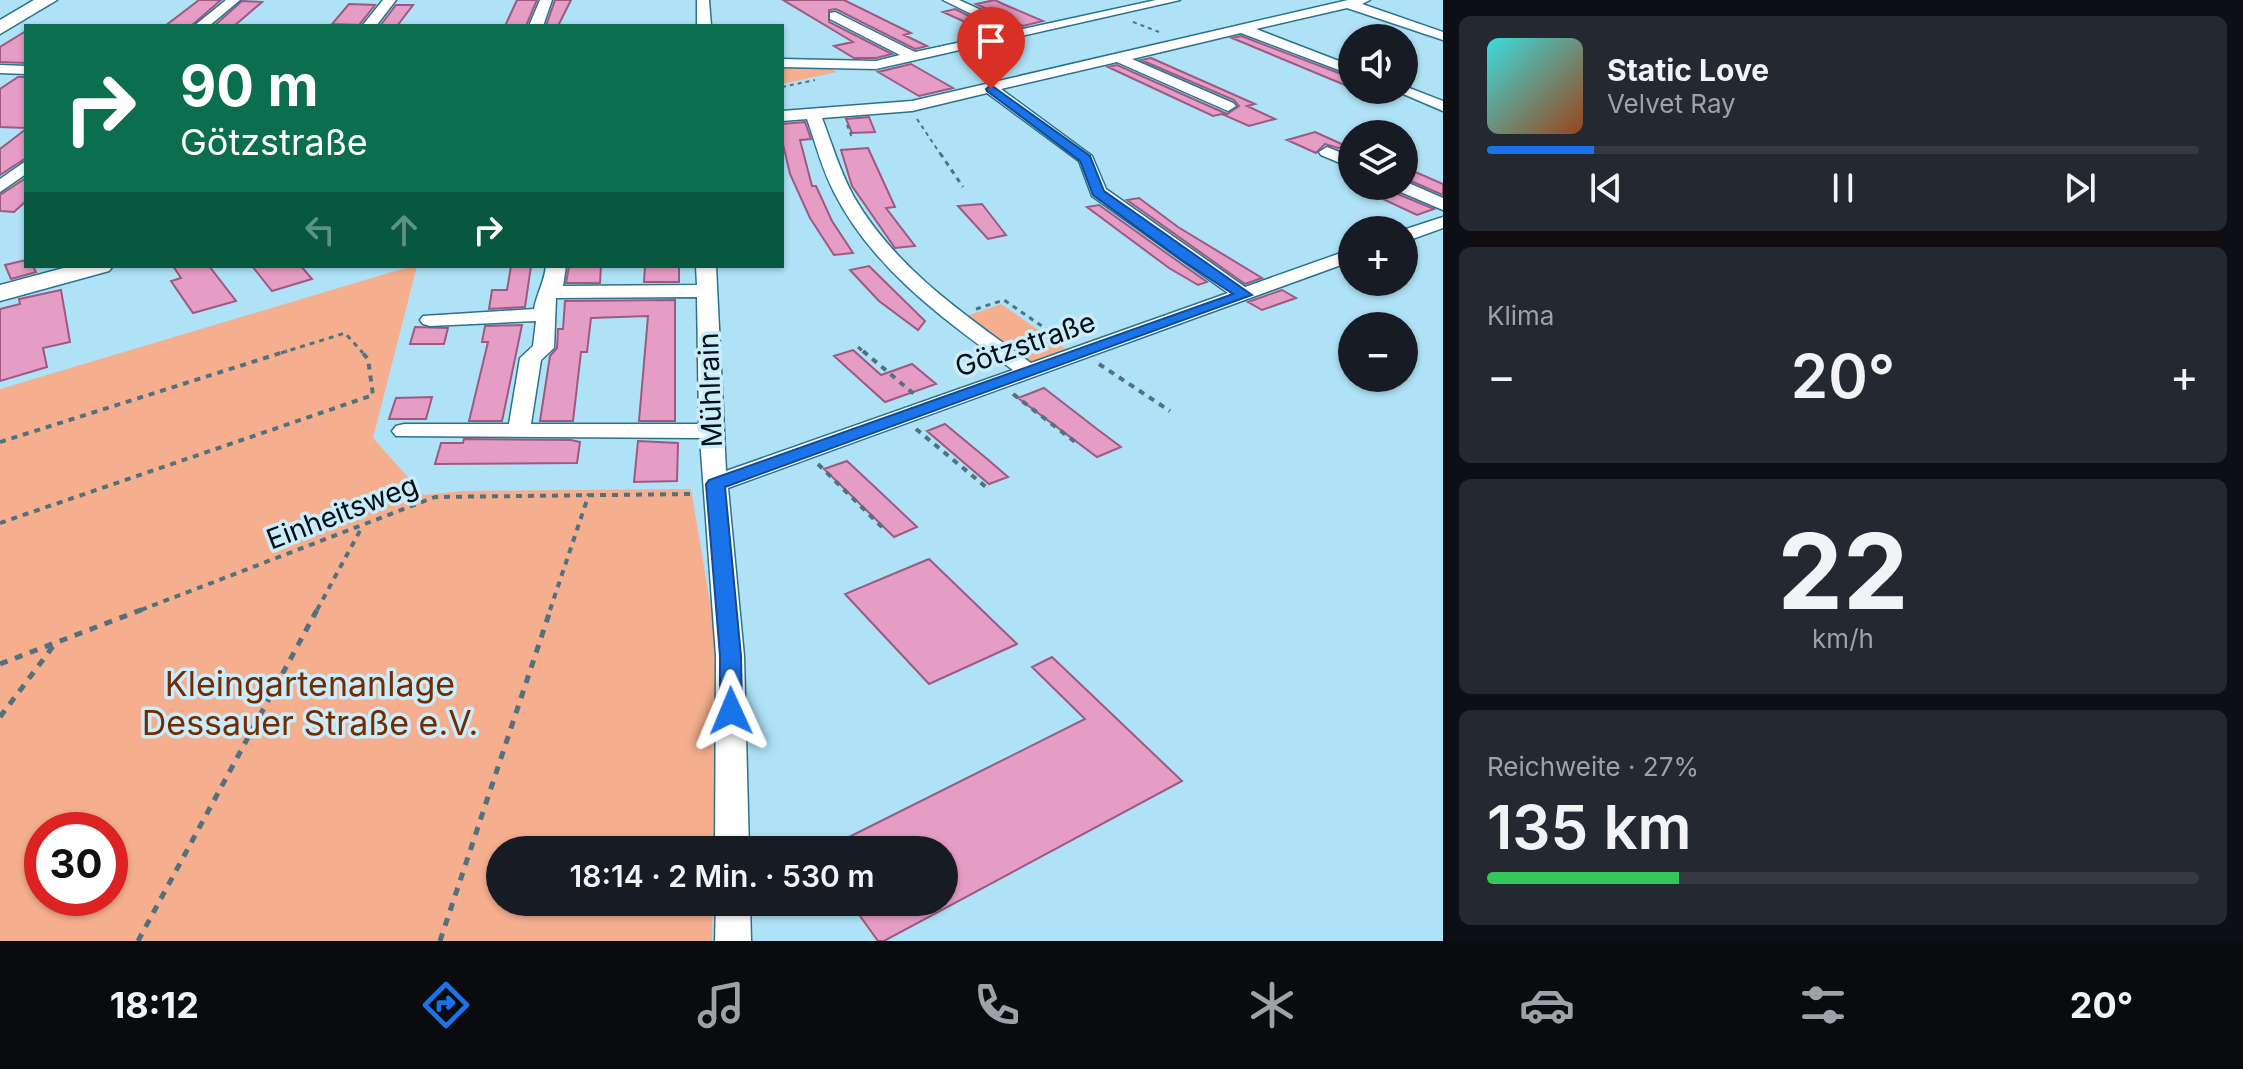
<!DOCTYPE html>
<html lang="de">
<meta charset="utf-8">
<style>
:root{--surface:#171b24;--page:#242831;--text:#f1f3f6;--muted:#9ea1a6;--line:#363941;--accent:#1a73e8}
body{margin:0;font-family:Inter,sans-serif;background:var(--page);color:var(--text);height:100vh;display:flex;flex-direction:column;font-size:30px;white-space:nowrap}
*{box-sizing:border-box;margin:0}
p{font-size:26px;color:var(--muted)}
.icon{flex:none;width:44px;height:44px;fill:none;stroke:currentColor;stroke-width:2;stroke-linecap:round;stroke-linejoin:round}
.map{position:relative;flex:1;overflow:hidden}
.details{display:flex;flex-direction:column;gap:16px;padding:16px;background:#0d0f14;width:800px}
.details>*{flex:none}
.hud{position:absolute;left:24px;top:24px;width:760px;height:244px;border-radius:0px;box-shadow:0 2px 6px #0004;background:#0b6e4f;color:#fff;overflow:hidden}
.controls{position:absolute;left:1338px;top:24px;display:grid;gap:16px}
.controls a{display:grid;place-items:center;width:80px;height:80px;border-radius:50%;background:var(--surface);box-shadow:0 2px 6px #0004;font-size:40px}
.speed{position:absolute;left:24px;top:812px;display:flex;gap:16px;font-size:40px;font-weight:700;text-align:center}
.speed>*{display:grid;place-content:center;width:104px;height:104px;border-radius:50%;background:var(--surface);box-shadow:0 2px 6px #0004;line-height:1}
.speed .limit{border:12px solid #d22;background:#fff;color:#111}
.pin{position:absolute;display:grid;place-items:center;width:68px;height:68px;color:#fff;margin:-82px -34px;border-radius:50% 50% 50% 0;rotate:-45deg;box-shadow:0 0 8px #0007}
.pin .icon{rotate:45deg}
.me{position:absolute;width:88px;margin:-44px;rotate:359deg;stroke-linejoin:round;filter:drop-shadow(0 0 6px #0008)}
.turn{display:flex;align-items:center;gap:28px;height:168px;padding:0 24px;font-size:36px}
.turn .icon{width:104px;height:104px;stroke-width:2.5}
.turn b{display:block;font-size:56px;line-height:68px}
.lanes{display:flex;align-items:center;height:76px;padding:0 24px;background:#0003;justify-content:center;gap:40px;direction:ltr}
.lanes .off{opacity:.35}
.big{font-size:60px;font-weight:600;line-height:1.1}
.details .card{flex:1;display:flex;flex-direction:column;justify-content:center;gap:12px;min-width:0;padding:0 28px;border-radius:12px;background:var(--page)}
.details .dial{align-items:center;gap:0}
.dial b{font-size:104px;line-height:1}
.song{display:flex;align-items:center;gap:24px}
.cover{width:96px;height:96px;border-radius:12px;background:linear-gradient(135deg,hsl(180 70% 55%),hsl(20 70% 35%))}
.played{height:8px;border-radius:4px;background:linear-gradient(90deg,var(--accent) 15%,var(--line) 15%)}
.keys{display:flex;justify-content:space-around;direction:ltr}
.heat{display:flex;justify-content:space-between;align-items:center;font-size:44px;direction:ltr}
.charge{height:12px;border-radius:6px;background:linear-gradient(90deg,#34c759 27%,var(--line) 0)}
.trip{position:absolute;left:486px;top:836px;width:472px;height:80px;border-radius:40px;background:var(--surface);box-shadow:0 2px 6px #0004;font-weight:600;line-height:80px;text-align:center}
.menu{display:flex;height:128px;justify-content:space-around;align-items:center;background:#090b0e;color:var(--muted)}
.menu .icon{width:56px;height:56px}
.menu .on{color:var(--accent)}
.menu b{font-size:36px;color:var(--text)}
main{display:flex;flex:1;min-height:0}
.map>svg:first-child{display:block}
.green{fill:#f5af8f;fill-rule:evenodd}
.building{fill:#e69dc5;stroke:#9d5a80;stroke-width:2}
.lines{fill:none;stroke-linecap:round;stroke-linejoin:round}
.minor-casing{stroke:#2b728c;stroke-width:3}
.tertiary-casing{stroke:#2b728c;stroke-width:3}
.secondary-casing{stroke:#2b728c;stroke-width:3}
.path-far3{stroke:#51717e;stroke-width:2;stroke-dasharray:4 4;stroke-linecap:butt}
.path-far2{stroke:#51717e;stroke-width:3;stroke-dasharray:5 5;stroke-linecap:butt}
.path-far1{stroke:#51717e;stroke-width:4;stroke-dasharray:6 6;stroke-linecap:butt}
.path{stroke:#51717e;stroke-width:5;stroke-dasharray:8 8;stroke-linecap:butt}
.minor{fill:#fff;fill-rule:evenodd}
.tertiary{fill:#fff;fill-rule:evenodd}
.secondary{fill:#fff;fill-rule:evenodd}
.route{fill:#1a73e8;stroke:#114b97;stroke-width:2}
.labels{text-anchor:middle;stroke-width:7;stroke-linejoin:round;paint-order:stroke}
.street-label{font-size:28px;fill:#000f16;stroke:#caecfb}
.near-park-label{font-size:34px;fill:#732c00;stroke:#caecfb}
</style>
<main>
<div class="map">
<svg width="1443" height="941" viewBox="0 0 1443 941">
<rect width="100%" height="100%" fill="#afe2f7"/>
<path class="green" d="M782,65H824L837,72L782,84Z
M412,266H417L373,438L424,495L463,491L691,489L719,656L714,850H500V902H713L712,941H0V389ZM42,830H110V898H42Z
M1001,304L1067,350L1028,364L964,317Z"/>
<path class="building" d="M199,0H221L191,26H165Z
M517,0H537L526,26H505Z
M555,0H571L558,26H546Z
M783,0H844L911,33L904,35L927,46L915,49L836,9L829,10V22L892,54L876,58H854L834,46L853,42Z
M995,0L1003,4L1043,21L1023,26L976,4Z
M242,1L262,2L234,26H214Z
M349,4L375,5L359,25L332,24Z
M396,5H413L397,26H380Z
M955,9L999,31L989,33L943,12Z
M26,31V63L0,62V47Z
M1241,36L1352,78V88L1232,38Z
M1151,58L1255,104L1247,106L1275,119L1249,126L1222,114L1213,116L1108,67L1117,65L1227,114L1239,106L1234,100L1141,60Z
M911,64L953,88L919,96L878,72Z
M18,77H26V128L0,127V89Z
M869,117L875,132L852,133L846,119Z
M805,122L811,139L800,140L812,186H816L832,221L853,253L834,255L810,218L790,174L782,140V124Z
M26,129V158L0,175V149Z
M1315,132L1346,146L1338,148L1325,144L1316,153L1287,140Z
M868,148L895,207L886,208L915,246L895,248L852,186L841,150Z
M1404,167L1443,184V195L1404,178Z
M26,178V201L14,212L0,211V195Z
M1355,186H1390L1395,193L1434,209L1417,215Z
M1139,198L1178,227L1262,278L1245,284L1127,200Z
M982,204L1006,235L988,239L958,206Z
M1099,205L1207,282L1198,285L1169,268L1087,207Z
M26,260V266H33L36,272L11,279L5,265Z
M173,266H209L236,301L193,313L171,281L181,278Z
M252,266H301L312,279L272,291Z
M511,266H531L525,307L489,309L492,290H507Z
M569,266H601L600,283H566Z
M645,266H679V282H644Z
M869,266L925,321L918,330L879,301L850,270Z
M61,290L70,342L43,348L47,367L0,381V309L20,304L19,299Z
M1282,290L1296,298L1262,310L1248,302Z
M675,300V421H639L648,316L591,318L587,352H581L573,421H540L550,356L557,348L558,329H563L565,301Z
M522,325L502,421H469L488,342H482L485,326Z
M415,327L448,328L444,344H410Z
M853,350L881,375L912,364L936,384L885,402L834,356Z
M1044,388L1097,429L1121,447L1097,457L1018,398Z
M432,397L426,419H389L396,398Z
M945,424L986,458L1008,477L989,484L927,431Z
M464,439L571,440L580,442L577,463L435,464L441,443H463Z
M638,441L678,443L677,481L634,482Z
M847,461L877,489L917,527L894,537L824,469Z
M929,559L1017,644L929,684L845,594Z
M1052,657L1182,781L884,941H878L850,902H944V850H823L1085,719L1032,667Z"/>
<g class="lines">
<defs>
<path id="minor" d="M226,0H240L209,26H194Z
M383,0H396L376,26H362Z
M540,0H552L543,26H529Z
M697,0H709L711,26H697Z
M943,0H959L1023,29L1156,0H1180L876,69L782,67V59L876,61L900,55L830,19V13L835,12L915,52L1008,32Z
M1348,0H1370L1362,4L1443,32V40L1347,8L1256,29L1352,66V75L1241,33L1132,59L1233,103L1236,106L1228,111L1117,62L1001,89L1092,156L1106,189L1245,287L1352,249V261L728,488L744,656L749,850H715L716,656L700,438L396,436L392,431L396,426L404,424H509L520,358L533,346L536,321L430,326L423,324L420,320L423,316L534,309C537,293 544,283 546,266H566L563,286L697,285L696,266H716L726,471L1013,370C945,320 874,270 835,194C822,170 816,144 807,119L782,121V111L912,101ZM987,93L1079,161L1092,196L1228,293L1031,363C965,315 896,269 854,197C840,172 832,144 822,118L912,111ZM697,297L699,424H531L541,360L554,348L556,298Z
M0,65L26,66V74L0,73Z
M1404,86L1443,101V111L1394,90H1404Z
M1327,147L1352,157V168L1321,155L1319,152Z
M26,161V174L0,192V179Z
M1404,181L1443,198V210L1396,190L1393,186H1404Z
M1443,217V228L1404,242L1403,230Z
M716,902H750L751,941H715Z"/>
<path id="tertiary" d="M71,266H113L109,271L0,301V285Z"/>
<path id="secondary" d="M34,0H57L0,34V20Z"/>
</defs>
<use href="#minor" class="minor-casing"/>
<use href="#tertiary" class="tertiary-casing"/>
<use href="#secondary" class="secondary-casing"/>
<path class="path-far3" d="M1133,22L1159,32
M782,87L815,80
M917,119L941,155
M847,125L852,138"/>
<path class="path-far2" d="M940,153L963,187
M976,309L1004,300L1065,342
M858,347L865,353
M281,353L345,333L363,353"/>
<path class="path-far1" d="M863,351L914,394
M1099,364L1170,411
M1013,394L1079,445
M916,429L986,487
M0,442L287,351
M818,464L886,531
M0,523L373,395L368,359L361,351
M141,610L435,497L694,494
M317,610L362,527
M550,610L589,494"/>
<path class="path" d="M0,664L146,608
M0,717L54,645
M138,941L318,608
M440,941L551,608"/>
<use href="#minor" class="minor"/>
<use href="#tertiary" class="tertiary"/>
<use href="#secondary" class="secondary"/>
</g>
<path class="route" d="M991,85L1090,156L1104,191L1252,295L725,487L741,656L742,711L739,717L731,720L723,717L720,711V656L706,484L709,480L1233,294L1180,259L1093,195L1080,161L987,91L986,89Z"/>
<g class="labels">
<g class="street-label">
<text transform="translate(1025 344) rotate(-19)" y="10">Götzstraße</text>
<text transform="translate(710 390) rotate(-92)" y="10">Mühlrain</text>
<text transform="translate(342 512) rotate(-21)" y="10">Einheitsweg</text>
</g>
<g class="near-park-label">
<text x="310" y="696">Kleingartenanlage<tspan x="310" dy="39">Dessauer Straße e.V.</tspan></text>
</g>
</g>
</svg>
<div class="controls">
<a><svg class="icon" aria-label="sound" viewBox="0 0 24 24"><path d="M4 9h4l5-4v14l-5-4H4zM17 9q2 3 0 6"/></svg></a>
<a><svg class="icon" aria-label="layers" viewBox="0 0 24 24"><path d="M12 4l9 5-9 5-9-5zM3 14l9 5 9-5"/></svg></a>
<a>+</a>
<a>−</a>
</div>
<div class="speed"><div class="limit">30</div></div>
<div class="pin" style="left:991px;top:89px;background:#d93025"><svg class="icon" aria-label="arrive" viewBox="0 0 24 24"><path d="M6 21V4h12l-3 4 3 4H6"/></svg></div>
<svg class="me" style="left:731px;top:711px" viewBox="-20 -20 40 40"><path d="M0-17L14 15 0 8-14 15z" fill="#1a73e8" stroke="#fff" stroke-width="4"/></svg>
<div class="trip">18:14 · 2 Min. · 530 m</div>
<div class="hud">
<div class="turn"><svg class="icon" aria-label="right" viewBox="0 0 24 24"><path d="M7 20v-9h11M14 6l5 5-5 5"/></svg><div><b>90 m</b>Götzstraße</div></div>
<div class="lanes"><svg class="icon off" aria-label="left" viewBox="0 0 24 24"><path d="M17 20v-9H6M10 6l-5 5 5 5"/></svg><svg class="icon off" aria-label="ahead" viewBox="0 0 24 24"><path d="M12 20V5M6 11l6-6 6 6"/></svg><svg class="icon" aria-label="right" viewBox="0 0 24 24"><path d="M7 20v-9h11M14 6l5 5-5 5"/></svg></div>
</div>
</div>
<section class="details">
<div class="card">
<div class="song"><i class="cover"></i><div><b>Static Love</b><p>Velvet Ray</p></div></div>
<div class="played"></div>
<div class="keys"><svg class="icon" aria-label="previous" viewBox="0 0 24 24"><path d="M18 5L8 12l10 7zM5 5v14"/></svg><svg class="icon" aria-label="pause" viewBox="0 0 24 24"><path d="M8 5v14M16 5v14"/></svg><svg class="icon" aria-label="next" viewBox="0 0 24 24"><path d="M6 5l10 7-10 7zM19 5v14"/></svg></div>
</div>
<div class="card"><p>Klima</p>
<div class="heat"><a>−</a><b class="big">20°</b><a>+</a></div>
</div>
<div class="card dial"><b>22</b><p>km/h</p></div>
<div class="card"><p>Reichweite · 27%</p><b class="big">135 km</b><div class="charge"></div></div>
</section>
</main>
<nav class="menu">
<b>18:12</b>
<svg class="icon on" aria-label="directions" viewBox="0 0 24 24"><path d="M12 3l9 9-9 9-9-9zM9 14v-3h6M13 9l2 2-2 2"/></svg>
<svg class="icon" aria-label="music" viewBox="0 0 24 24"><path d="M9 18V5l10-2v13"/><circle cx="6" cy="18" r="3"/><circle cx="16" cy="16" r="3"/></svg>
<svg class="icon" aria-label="phone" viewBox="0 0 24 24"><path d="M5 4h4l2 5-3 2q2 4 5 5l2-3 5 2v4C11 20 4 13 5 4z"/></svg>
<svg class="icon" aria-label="climate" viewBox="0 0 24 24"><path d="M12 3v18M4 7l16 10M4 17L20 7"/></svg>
<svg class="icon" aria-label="car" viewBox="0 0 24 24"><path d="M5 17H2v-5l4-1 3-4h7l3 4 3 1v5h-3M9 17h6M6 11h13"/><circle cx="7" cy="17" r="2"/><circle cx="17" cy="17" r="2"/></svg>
<svg class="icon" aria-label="filters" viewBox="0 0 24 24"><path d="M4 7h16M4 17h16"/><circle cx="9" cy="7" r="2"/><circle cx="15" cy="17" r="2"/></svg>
<b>20°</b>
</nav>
